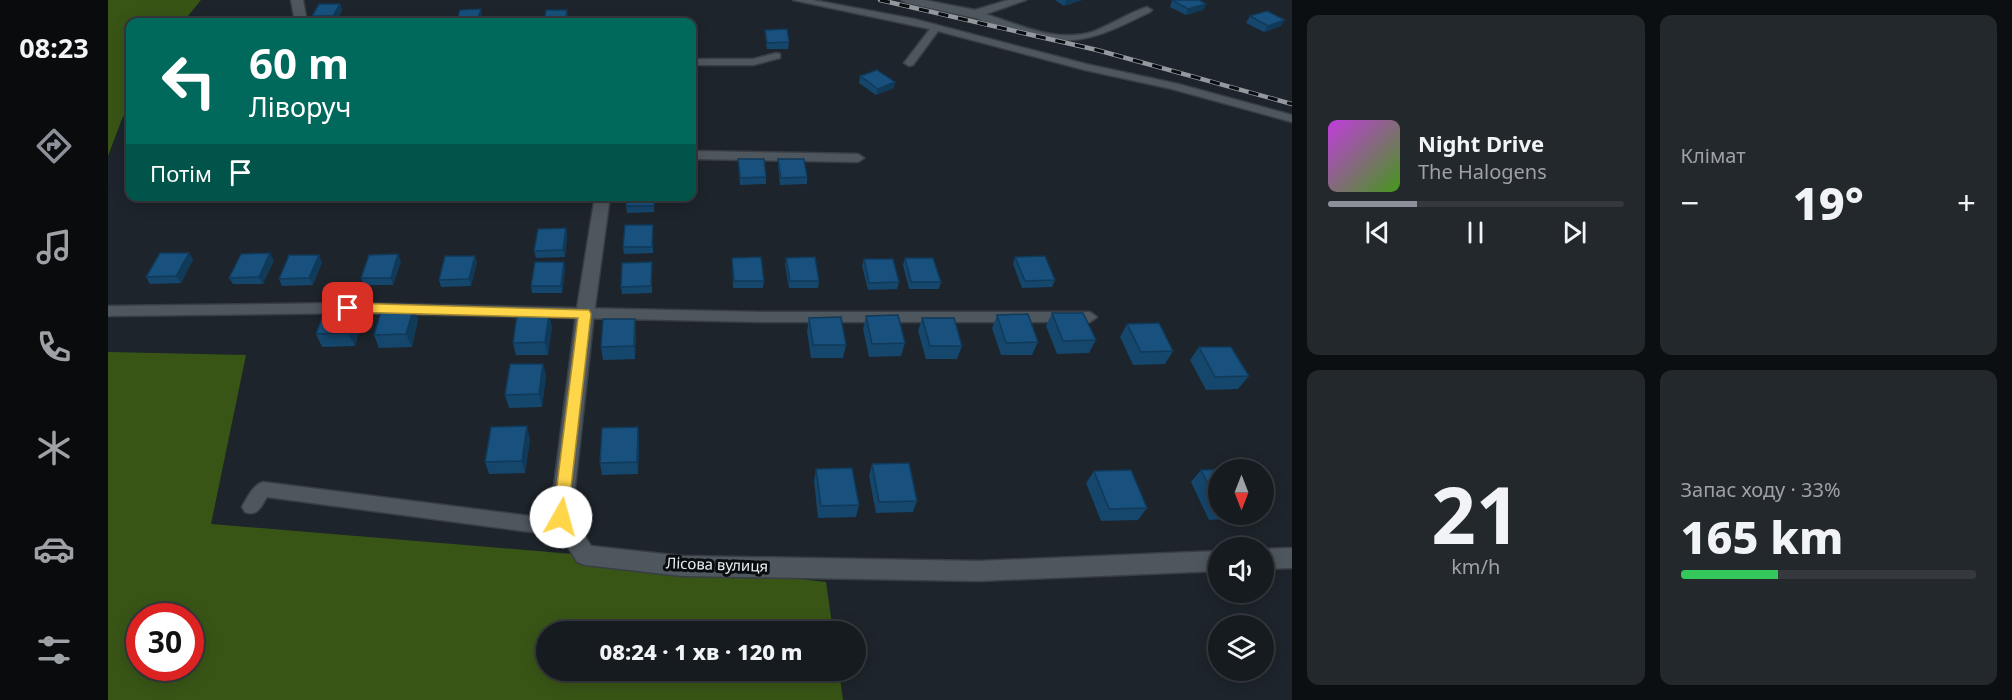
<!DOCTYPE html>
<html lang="uk">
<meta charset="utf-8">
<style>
:root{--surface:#161b20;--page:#23282d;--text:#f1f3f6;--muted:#9ea1a5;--line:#35393e;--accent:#8c9099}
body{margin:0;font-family:"Noto Sans",sans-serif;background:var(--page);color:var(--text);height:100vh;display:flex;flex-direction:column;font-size:22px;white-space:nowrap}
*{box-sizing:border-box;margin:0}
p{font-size:20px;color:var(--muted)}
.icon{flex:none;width:33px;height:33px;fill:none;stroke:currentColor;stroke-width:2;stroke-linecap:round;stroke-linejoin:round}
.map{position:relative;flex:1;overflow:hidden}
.drawer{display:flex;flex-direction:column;gap:15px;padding:15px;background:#0c0f12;width:720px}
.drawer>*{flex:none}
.guide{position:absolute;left:18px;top:18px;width:570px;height:183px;border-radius:12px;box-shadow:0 3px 15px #0003,0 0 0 2px var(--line);background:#00695c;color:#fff;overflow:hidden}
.needle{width:39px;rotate:180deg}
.controls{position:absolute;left:1100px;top:459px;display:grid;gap:12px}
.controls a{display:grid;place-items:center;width:66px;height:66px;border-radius:50%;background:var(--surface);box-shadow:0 3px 15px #0003,0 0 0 2px var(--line);font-size:30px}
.speed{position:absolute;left:18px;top:603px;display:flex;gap:12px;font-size:30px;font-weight:700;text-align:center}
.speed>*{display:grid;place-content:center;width:78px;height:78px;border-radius:50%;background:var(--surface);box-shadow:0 3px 15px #0003,0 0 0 2px var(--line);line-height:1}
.speed .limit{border:9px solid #d22;background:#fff;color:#111}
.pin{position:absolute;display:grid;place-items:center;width:51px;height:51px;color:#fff;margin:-26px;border-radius:12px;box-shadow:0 3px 9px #0006}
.me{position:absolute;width:66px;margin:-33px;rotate:7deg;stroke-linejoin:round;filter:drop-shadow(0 0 4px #0008)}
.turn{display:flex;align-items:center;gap:21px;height:126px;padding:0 24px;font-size:27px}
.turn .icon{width:78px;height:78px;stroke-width:2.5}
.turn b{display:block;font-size:42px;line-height:51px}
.then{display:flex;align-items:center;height:57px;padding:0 24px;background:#0003;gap:12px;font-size:22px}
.big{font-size:45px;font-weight:800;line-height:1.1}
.drawer .tile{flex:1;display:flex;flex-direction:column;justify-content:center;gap:9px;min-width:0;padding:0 21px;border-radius:12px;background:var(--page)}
.drawer .dial{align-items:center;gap:0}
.dial b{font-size:78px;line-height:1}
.song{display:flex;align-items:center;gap:18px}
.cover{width:72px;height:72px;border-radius:9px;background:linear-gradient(135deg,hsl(290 70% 55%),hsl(100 70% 35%))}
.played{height:6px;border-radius:3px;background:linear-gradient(90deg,var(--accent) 30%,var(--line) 30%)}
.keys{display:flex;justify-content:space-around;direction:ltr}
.heat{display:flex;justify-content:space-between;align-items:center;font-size:33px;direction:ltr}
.charge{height:9px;border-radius:4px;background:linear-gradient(90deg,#34c759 33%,var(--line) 0)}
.drawer .tiles{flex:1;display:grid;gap:15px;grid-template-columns:repeat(2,1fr)}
.trip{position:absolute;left:428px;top:621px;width:330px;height:60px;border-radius:30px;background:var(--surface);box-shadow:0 3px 15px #0003,0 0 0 2px var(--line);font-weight:800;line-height:60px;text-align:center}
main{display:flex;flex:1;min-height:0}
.dock{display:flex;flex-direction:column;width:108px;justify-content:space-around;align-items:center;background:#090b0d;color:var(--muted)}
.dock .icon{width:42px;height:42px}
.dock .active{color:var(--accent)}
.dock b{font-size:27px;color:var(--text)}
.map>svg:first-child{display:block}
.forest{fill:#395516;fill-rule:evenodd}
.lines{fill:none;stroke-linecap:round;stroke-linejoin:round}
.lane-casing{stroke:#383e44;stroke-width:3}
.street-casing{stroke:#383e44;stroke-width:3}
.lane{fill:#4f575e;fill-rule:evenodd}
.street{fill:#4f575e;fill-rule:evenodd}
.rail-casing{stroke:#93999f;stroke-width:4.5}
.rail{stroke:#0a0d10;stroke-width:3;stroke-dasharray:10;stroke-linecap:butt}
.wall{fill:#15466c}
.shaded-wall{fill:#113958}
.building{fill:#18517e;stroke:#113958;stroke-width:1.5}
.route{fill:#ffd54a;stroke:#a68a30;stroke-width:1.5}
.labels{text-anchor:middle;stroke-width:6;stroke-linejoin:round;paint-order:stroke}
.street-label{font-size:15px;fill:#e8edf1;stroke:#0a0d10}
</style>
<main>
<nav class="dock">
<b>08:23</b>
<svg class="icon active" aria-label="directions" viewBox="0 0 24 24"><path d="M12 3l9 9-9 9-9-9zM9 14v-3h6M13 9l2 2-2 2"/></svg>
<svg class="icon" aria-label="music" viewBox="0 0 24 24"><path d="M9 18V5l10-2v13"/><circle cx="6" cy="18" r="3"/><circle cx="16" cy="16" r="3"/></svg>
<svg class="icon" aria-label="phone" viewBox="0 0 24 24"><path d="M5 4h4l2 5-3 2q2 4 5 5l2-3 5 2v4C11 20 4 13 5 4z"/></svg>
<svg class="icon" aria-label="climate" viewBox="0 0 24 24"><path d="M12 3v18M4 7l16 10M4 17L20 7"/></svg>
<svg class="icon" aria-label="car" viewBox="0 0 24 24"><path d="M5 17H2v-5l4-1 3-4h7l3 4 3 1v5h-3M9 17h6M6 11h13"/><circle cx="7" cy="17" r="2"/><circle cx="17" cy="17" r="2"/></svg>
<svg class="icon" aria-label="filters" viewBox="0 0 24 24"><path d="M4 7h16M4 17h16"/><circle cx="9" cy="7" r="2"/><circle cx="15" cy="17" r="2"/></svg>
</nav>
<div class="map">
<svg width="1184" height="700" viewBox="0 0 1184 700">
<rect width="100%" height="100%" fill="#1d242b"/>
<path class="forest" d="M0,0H93L75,22H22V103L14,119L0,156Z
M0,352L138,355L103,524L477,555L718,582L725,631L438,632V670L731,671L735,700H0ZM32,616H82V668H32Z"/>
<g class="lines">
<defs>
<path id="lane" d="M685,0H705L806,19L978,64L1070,84L1184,115V122L1064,89L977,70L830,31L805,65L801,66L796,63L822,29Z
M1039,7L1044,10L1042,12C985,40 964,50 901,29C889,25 872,22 862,14L867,11C905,21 944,44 984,32C1003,25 1020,13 1039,7Z
M668,53L672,54V58L645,65H584V59H645Z
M584,151L750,154L756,158L750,162L584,159Z
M240,303L654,312H982L989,317L982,322H654L240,313L0,316V306Z
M155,482L461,521L467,523L470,529L467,535L461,537L159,497C153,506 150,517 137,512L134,507C139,498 145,485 155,482Z"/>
<path id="street" d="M183,0H195L199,22H187Z
M793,0H816L867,10L900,0H918L867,18L799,3Z
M487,196H502L486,314L464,515L483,546L574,556L871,561L1110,551V571L871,581L574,576L477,565L469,562L442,517L468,314Z
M1184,548V568L1155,569V549Z"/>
</defs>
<use href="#lane" class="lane-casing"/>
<use href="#street" class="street-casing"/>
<use href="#lane" class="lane"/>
<use href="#street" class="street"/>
<defs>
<path id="rail" d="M772,0L989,50L1184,104"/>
</defs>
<use href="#rail" class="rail-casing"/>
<use href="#rail" class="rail"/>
</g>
<path class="wall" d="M947,0H974L956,6Z
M1064,0L1098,4L1095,10L1078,15L1062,7Z
M232,4L234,10L228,22H206L204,16Z
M374,16L372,22H348Z
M1142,16L1173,26L1156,32L1138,23Z
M657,30L681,42L680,49H659L657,36Z
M752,76L786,88L768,95L751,83Z
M22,113V125L18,118Z
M630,159L658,177V184L632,185Z
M670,159L699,177V184L672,185L670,166Z
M546,196V212L519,213L518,206Z
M458,228L459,235L457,257L428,258L426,251Z
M545,231V253L516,254L515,247Z
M81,253L85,259L73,283L42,284L38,277Z
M907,257L947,280L944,287L914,288L905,264Z
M624,258L656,281L655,288H625Z
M678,258L711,281L710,288H681L677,264Z
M797,258L833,282L831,289H801L795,265Z
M756,259L791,282L789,289L760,290L754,266Z
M166,260L155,284H125L121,278Z
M293,261L285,285H256L253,278Z
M214,262L205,285L174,286L171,279Z
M369,262L363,286L333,287L331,280Z
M457,269L454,293H424L423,286Z
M544,269V293L514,294L513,287Z
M249,306L255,319L247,346L214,347L208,334Z
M306,307L310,320L304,347L271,348L266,335Z
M944,313L988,340L981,353L949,354L938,326Z
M889,315L930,342L924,355H893L884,328Z
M758,316L797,343L793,356L761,357L755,329Z
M701,318L738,345L735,358H703L699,331Z
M814,318L854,346L849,359H818L810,331Z
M527,319L528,332L527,359L495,360L493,347Z
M1019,324L1065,351L1057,364L1025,365L1012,337Z
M444,327L440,355H408L405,343Z
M1091,347L1141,376L1130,389L1098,390L1082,360Z
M435,364L438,376L434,407L401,408L397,395Z
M422,439L417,473L381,474L377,462Z
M531,439L530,474L494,475L492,463Z
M764,464L809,501L805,512L768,513L761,476Z
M708,469L751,505L748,517L710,518L706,481Z
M1093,470H1110V514H1142L1138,518L1101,520L1083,482Z
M986,471L1039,508L1030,520L993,521L978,483Z"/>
<path class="shaded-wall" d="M958,0H974L956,6Z
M232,4L234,10L228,22L225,16Z
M1098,4L1095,10L1078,15L1080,9Z
M373,9L374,16L372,22H369Z
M459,10L460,16L459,22H457Z
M1177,20L1173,26L1156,32L1160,26Z
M787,82L786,88L768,95L770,89Z
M458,228L459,235L457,257L455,250Z
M81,253L85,259L73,283L68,276Z
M162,253L166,260L155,284L151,277Z
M290,254L293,261L285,285L283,278Z
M211,255L214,262L205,285L201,278Z
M367,256L369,262L363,286L361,279Z
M456,262L457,269L454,293L453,286Z
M249,306L255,319L247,346L240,333Z
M306,307L310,320L304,347L298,334Z
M441,314L444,327L440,355L437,342Z
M527,319L528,332L527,359L526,346Z
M435,364L438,376L434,407L431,394Z
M419,426L422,439L417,473L414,461Z
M530,427L531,439L530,474L529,462Z"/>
<path class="building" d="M1064,0H1091L1098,4L1080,9Z
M211,4H232L225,16H204Z
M373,9L369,21L348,22L352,10Z
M438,10H459L457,22H436Z
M1159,11L1177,20L1160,26L1142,16Z
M180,19V22H160Z
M679,29L681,42L659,43L657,30Z
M769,70L787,82L770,89L752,76Z
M22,113V118H18Z
M630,159H656L658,177L632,178Z
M670,159H696L699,177L673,178Z
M519,196H546V206H518Z
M517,225H545L544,247H515Z
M458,228L455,250L426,251L430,229Z
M52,253H81L68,276L38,277Z
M162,253L151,277L121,278L133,254Z
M290,254L283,278H253L261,255Z
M181,255H211L201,278L171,279Z
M337,256H367L361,279L331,280Z
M937,256L947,280L917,281L907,257Z
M653,257L656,281H626L624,258Z
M707,257L711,281H682L678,258Z
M797,258H825L833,282H803Z
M756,259H785L791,282L761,283Z
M427,262H456L453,286H423Z
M544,262L543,286L513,287L514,263Z
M218,306H249L240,333L208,334Z
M306,307L298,334L266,335L274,308Z
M944,313H975L988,340L955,341Z
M441,314L437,342L405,343L409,315Z
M920,314L930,342L898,343L889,315Z
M790,315L797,343L764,344L758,316Z
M733,317L738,345H705L701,318Z
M814,318H846L854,346H822Z
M495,319H527L526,346L493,347Z
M1051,323L1065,351L1033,352L1019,324Z
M1091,347H1123L1141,376L1107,377Z
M402,364H435L431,394L397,395Z
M419,426L414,461L377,462L383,427Z
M530,427L529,462L492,463L494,428Z
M801,463L809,501L771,502L764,464Z
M744,468L751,505L713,506L708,469Z
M1129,469L1130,470H1110V504L1093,470Z
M1023,470L1039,508L1001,509L986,471Z"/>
<path class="route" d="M240,303L481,310L483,314L459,522L453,524L448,522L445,517L470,318L240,312L234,308Z"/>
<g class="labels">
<g class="street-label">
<text transform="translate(609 565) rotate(2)" y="5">Лісова вулиця</text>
</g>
</g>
</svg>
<div class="controls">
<a><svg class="needle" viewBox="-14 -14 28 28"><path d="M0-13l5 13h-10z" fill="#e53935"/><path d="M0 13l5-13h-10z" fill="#9ea1a5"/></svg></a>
<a><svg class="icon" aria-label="sound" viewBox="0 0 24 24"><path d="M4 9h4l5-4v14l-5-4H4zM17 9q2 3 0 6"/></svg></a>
<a><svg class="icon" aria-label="layers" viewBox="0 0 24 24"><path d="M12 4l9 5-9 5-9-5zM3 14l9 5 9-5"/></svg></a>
</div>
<div class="speed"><div class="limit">30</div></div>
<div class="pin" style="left:240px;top:308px;background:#d93025"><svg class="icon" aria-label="arrive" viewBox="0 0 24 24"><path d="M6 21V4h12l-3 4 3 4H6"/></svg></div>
<svg class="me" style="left:453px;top:517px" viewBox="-20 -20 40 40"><circle r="19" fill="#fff"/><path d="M0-13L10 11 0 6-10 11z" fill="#ffd54a"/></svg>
<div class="trip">08:24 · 1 хв · 120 m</div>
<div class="guide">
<div class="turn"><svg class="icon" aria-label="left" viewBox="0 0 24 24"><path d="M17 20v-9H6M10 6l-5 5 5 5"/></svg><div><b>60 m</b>Ліворуч</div></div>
<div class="then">Потім<svg class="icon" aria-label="arrive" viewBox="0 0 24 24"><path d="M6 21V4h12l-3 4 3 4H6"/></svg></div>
</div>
</div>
<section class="drawer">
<div class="tiles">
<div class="tile">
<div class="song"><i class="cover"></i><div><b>Night Drive</b><p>The Halogens</p></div></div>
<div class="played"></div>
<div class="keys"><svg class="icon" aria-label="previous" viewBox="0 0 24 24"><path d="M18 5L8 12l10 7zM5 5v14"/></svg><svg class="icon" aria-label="pause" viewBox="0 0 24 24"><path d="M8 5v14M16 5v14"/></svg><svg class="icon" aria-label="next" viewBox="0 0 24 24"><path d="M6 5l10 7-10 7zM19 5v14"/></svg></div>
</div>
<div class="tile"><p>Клімат</p>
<div class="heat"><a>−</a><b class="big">19°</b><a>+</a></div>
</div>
<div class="tile dial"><b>21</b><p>km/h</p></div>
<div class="tile"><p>Запас ходу · 33%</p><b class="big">165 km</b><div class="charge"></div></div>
</div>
</section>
</main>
